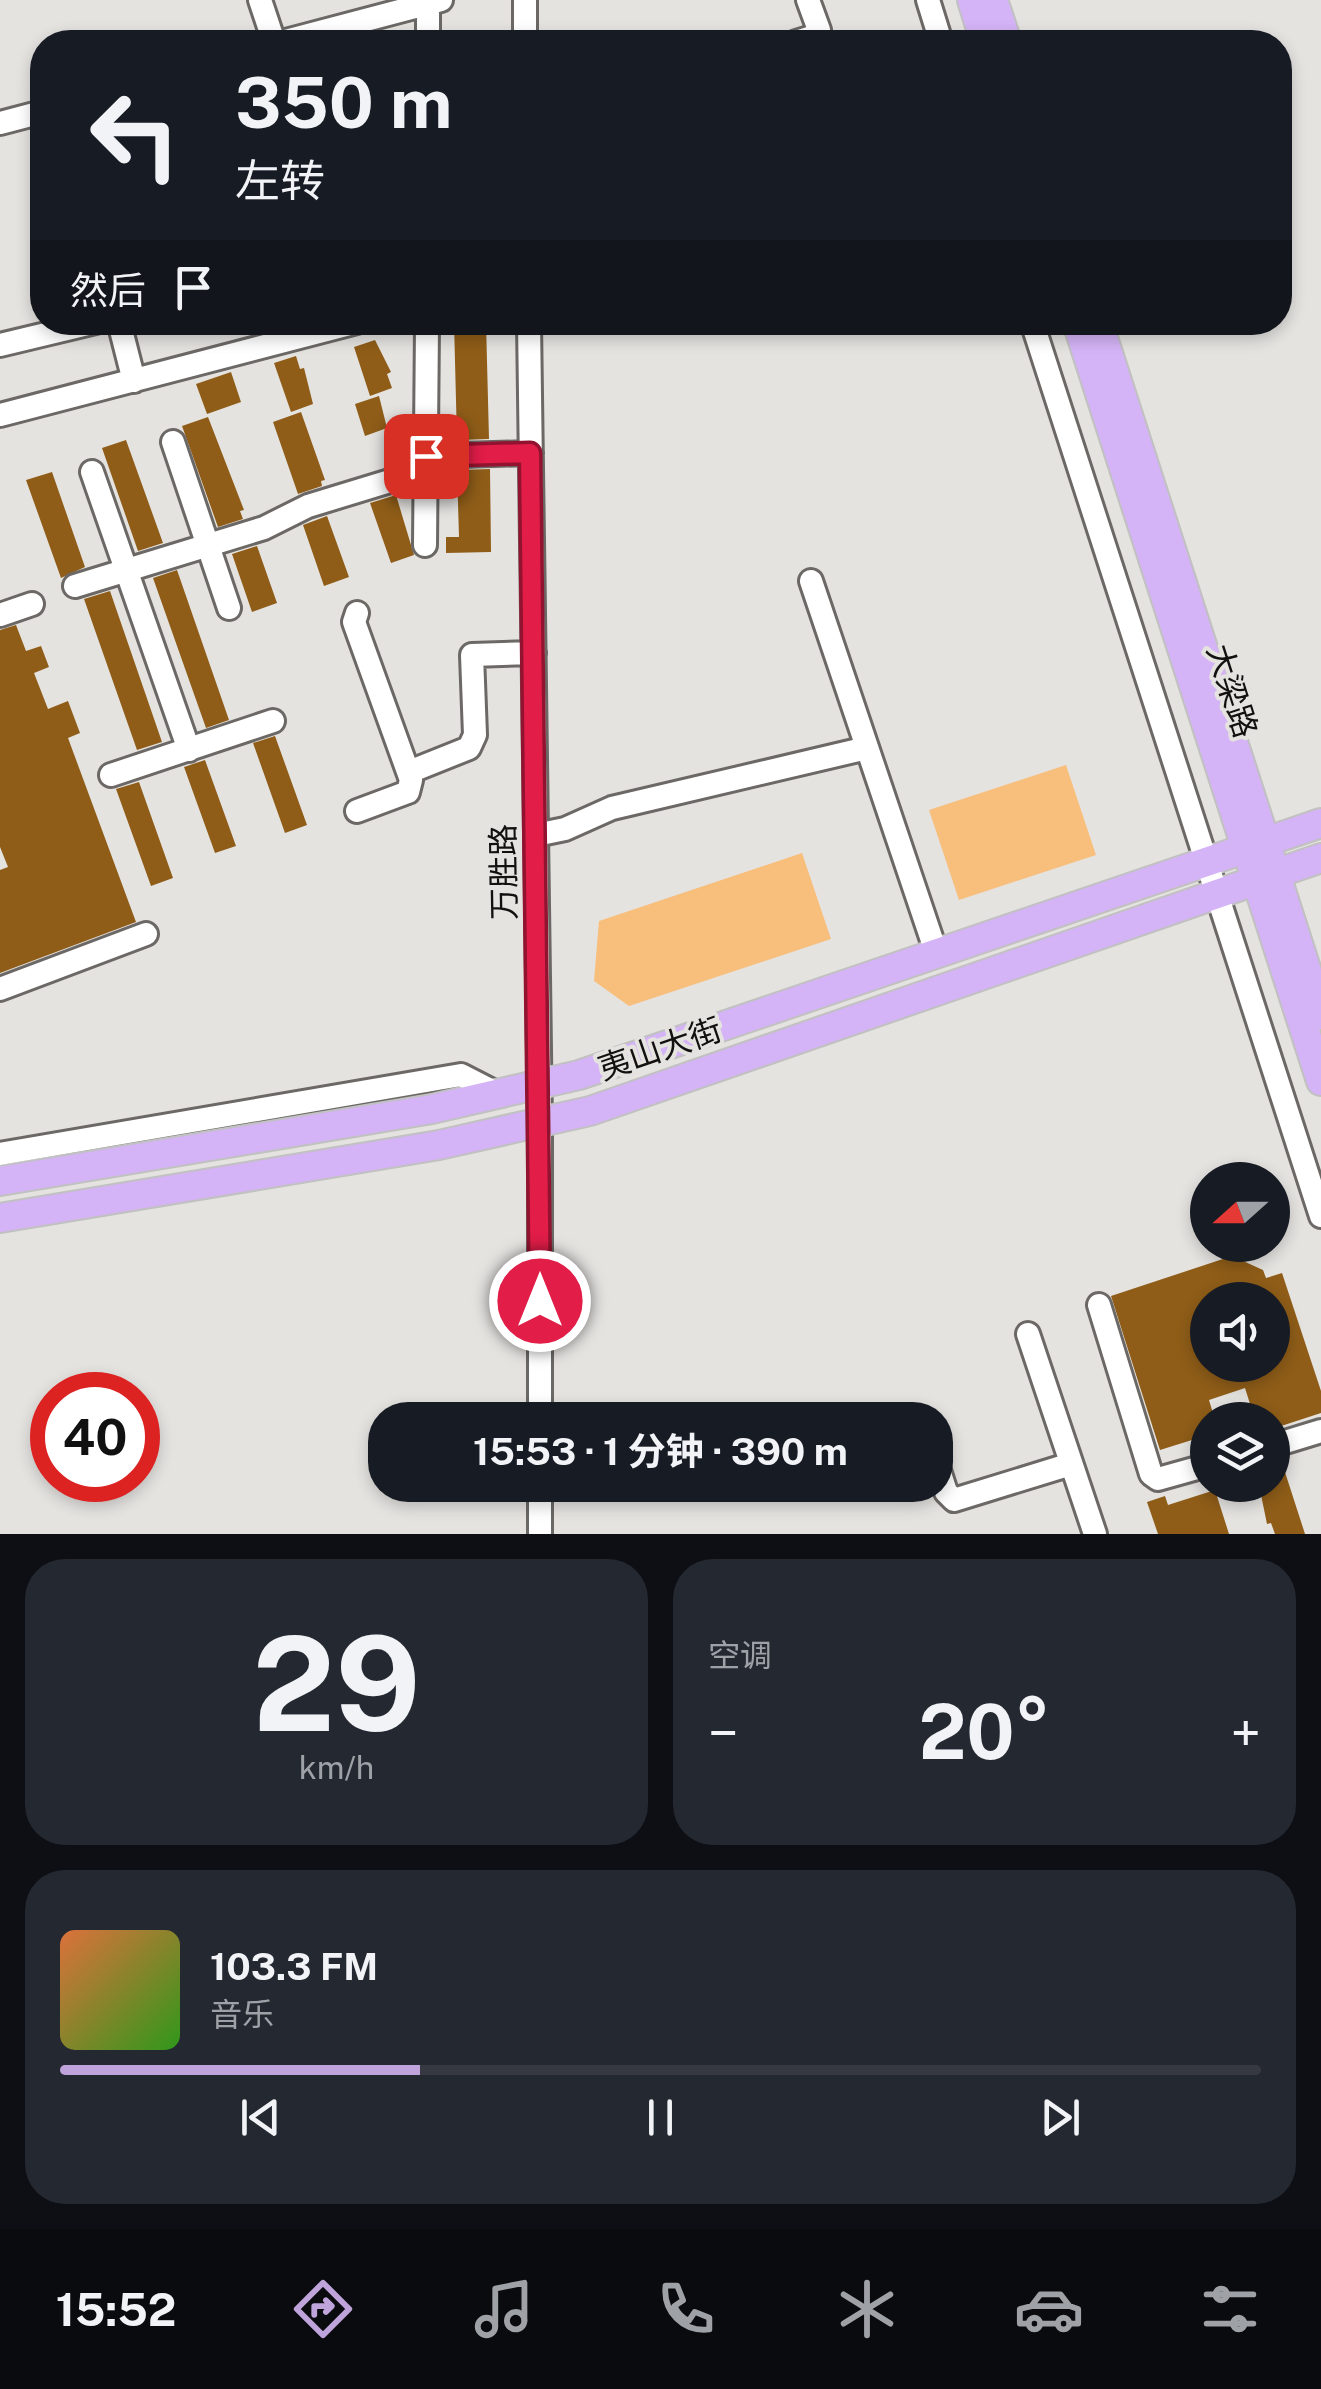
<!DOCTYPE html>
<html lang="zh">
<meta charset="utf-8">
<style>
:root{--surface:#171b24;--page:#242831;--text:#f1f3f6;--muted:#9ea1a6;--line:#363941;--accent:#bfa4db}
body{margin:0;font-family:"Public Sans","Noto Sans SC",sans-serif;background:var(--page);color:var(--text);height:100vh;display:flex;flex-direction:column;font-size:38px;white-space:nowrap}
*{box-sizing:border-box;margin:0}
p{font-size:32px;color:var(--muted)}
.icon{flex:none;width:55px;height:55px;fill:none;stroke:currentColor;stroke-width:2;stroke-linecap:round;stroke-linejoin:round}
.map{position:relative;height:1534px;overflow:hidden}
.side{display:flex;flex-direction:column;gap:25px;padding:25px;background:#0d0f14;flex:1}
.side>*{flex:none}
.hud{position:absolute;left:30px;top:30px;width:1262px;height:305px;border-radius:40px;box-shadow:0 5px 15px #0003;background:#171b24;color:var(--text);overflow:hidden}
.needle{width:65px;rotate:249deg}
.buttons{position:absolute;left:1190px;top:1162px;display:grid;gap:20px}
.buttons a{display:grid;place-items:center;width:100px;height:100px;border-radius:50%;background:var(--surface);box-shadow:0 5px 15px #0003;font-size:50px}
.speed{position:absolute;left:30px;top:1372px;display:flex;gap:20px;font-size:50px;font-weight:700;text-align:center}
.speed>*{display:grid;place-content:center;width:130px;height:130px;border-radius:50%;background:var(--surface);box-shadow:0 5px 15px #0003;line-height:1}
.speed .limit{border:15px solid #d22;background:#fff;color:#111}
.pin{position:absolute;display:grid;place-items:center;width:85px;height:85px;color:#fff;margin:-42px;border-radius:20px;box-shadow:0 5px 15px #0006}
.me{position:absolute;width:110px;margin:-55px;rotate:0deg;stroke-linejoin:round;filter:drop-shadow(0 0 8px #0008)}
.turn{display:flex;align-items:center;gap:35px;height:210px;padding:0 40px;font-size:45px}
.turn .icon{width:130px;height:130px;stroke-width:2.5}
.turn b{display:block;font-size:70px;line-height:85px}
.then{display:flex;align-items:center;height:95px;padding:0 40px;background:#0003;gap:20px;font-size:38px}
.big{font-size:75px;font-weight:700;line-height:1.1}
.side .widget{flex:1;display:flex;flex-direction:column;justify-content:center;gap:15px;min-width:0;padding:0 35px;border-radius:40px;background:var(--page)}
.side .dial{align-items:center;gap:0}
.dial b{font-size:130px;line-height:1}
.song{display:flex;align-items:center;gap:30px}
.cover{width:120px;height:120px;border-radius:15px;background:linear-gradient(135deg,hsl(20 70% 55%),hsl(110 70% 35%))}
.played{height:10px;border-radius:5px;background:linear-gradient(90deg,var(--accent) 30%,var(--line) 30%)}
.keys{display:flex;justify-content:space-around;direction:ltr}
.heat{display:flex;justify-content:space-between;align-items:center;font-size:55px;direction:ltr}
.side .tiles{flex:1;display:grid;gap:25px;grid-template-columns:1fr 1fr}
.widget:last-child{grid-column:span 2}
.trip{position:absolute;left:368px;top:1402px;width:585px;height:100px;border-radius:40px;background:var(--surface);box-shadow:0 5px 15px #0003;font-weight:700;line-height:100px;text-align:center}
.tab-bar{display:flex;height:160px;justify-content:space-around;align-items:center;background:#090b0e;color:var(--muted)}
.tab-bar .icon{width:70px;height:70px}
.tab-bar .current{color:var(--accent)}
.tab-bar b{font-size:45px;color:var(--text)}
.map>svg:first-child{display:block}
.green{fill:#f8be7b}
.building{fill:#8f5d18;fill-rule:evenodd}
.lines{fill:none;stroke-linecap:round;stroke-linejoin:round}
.minor-casing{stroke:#6b6866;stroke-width:28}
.major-casing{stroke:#c1c1c1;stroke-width:32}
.minor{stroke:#fff;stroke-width:22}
.major{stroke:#d4b3f6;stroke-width:28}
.route-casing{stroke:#92132f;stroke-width:25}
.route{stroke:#e11d48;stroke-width:18}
.labels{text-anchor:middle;stroke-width:8;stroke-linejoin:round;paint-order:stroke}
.street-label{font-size:32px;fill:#121110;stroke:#e5e3e0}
</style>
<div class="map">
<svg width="1321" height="1534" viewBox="0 0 1321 1534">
<rect width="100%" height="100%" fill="#e5e3e0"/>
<path class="green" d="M1066,765L1096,855L959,900L929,810Z
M802,853L831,939L629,1006L594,981L599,921Z"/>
<path class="building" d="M454,322H486L489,439L457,440Z
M375,340L391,372L387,374L392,388L370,396L354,347Z
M296,356L300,369L304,368L313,404L291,412L274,363Z
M231,372L241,402L207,414L196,384Z
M379,396L387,428L365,436L355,404Z
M301,412L325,480L321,481L322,486L298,494L273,422Z
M208,417L244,510L240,511L243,519L218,527L182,426Z
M126,440L163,543L138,551L102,448Z
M490,469L491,552L446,553V537H459L457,470Z
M52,472L85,567L61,578L26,480Z
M396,495L414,555L391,563L370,503Z
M327,516L349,577L324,586L303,525Z
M257,546L277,603L252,612L232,554Z
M177,570L229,720L206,728L153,578Z
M110,591L162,742L137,750L84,599Z
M16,625L26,651L41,646L49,667L34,673L48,709L68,701L80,733L68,738L136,922L0,973V870L8,867L0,847V630Z
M275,736L307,825L285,833L253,743Z
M205,760L236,846L215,853L184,767Z
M139,782L173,878L151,886L116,789Z
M1232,1256L1263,1270L1266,1278L1282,1273L1321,1391V1413L1272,1429V1420H1255L1245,1388L1209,1400L1215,1420H1208V1435L1160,1450L1111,1296ZM1208,1300H1272V1365H1208Z
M1284,1469L1305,1534H1275L1271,1523L1267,1524L1259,1485H1272V1473Z
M1215,1490L1229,1534H1158L1147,1502L1165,1496L1168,1505Z"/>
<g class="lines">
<defs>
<path id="minor" d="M260,0L274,42
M428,0V42
M525,0V42
M928,0L941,42
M282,42L441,0
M796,42L815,36L819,30L808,0
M0,123L42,112
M119,322L134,381
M529,322L540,1123V1420
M1032,322L1321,1216
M0,345L96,322
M0,415L357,322
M173,442L229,608
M426,456L531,453
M92,472L189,750
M425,545L427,326
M811,581L936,952
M75,586L264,528L308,506L426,470
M0,615L32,604
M409,772L469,748L475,735L472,655L534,653
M111,775L273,721
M357,811L408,792L411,780L354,622L357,613
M536,835L565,829L612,808L867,748
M0,989L146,934
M0,1154L461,1075L500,1095
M1099,1305L1151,1474L1158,1479L1208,1465
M1028,1334L1095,1534
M1272,1446L1321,1431
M935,1458L946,1492L954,1500L1071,1464
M540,1534V1485"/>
<path id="major" d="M972,0L985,42
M993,0L1007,42
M1077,322L1321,1081
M1098,322L1321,1015
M0,1181L432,1109L579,1075L1321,823
M0,1218L439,1145L590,1111L1321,858"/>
</defs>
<use href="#minor" class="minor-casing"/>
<use href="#major" class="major-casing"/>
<use href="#minor" class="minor"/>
<use href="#major" class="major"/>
</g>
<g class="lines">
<defs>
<path id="route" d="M426,456L530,453L540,1301"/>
</defs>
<use href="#route" class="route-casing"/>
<use href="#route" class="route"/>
</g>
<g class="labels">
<g class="street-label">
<text transform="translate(1232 691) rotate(72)" y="11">大梁路</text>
<text transform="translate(504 872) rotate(-91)" y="11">万胜路</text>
<text transform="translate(660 1049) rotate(-19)" y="11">夷山大街</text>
</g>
</g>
</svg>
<div class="buttons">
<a><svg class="needle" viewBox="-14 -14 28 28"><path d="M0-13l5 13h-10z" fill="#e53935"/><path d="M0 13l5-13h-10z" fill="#9ea1a6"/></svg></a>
<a><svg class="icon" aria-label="sound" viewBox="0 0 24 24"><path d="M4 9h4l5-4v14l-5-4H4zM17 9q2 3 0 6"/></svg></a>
<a><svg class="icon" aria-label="layers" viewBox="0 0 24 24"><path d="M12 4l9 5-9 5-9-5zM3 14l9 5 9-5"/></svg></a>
</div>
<div class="speed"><div class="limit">40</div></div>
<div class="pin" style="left:426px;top:456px;background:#d93025"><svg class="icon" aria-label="arrive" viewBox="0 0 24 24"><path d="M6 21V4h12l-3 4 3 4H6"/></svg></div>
<svg class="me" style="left:540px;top:1301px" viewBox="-20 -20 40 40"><circle r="17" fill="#e11d48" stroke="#fff" stroke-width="3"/><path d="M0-11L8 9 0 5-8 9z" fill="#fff"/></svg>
<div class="trip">15:53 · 1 分钟 · 390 m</div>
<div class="hud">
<div class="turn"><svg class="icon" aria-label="left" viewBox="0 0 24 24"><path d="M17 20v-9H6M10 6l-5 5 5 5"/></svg><div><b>350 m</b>左转</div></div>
<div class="then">然后<svg class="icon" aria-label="arrive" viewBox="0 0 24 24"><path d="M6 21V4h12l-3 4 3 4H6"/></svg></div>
</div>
</div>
<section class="side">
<div class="tiles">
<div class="widget dial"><b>29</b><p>km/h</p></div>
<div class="widget"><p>空调</p>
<div class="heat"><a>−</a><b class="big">20°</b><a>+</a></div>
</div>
<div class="widget">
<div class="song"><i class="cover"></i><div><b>103.3 FM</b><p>音乐</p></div></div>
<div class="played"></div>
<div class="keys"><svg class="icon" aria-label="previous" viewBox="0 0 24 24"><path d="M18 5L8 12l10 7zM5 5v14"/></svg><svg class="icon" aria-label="pause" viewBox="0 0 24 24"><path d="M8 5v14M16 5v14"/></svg><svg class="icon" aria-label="next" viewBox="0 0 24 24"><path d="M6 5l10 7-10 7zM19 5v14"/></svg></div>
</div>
</div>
</section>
<nav class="tab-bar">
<b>15:52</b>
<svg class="icon current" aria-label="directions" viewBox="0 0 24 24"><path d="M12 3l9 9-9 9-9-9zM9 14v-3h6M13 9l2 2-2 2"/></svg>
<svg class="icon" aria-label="music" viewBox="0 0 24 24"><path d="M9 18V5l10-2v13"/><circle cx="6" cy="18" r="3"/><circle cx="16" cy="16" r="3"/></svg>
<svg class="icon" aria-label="phone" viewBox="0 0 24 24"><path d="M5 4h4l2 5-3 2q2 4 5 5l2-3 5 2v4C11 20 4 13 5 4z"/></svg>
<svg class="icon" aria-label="climate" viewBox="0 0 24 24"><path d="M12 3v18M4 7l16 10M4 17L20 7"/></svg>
<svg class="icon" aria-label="car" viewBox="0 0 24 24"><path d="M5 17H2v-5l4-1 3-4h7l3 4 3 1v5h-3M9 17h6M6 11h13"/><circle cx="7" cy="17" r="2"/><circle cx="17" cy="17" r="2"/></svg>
<svg class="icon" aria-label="filters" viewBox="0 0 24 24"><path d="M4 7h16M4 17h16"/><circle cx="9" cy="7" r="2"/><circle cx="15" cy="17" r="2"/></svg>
</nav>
